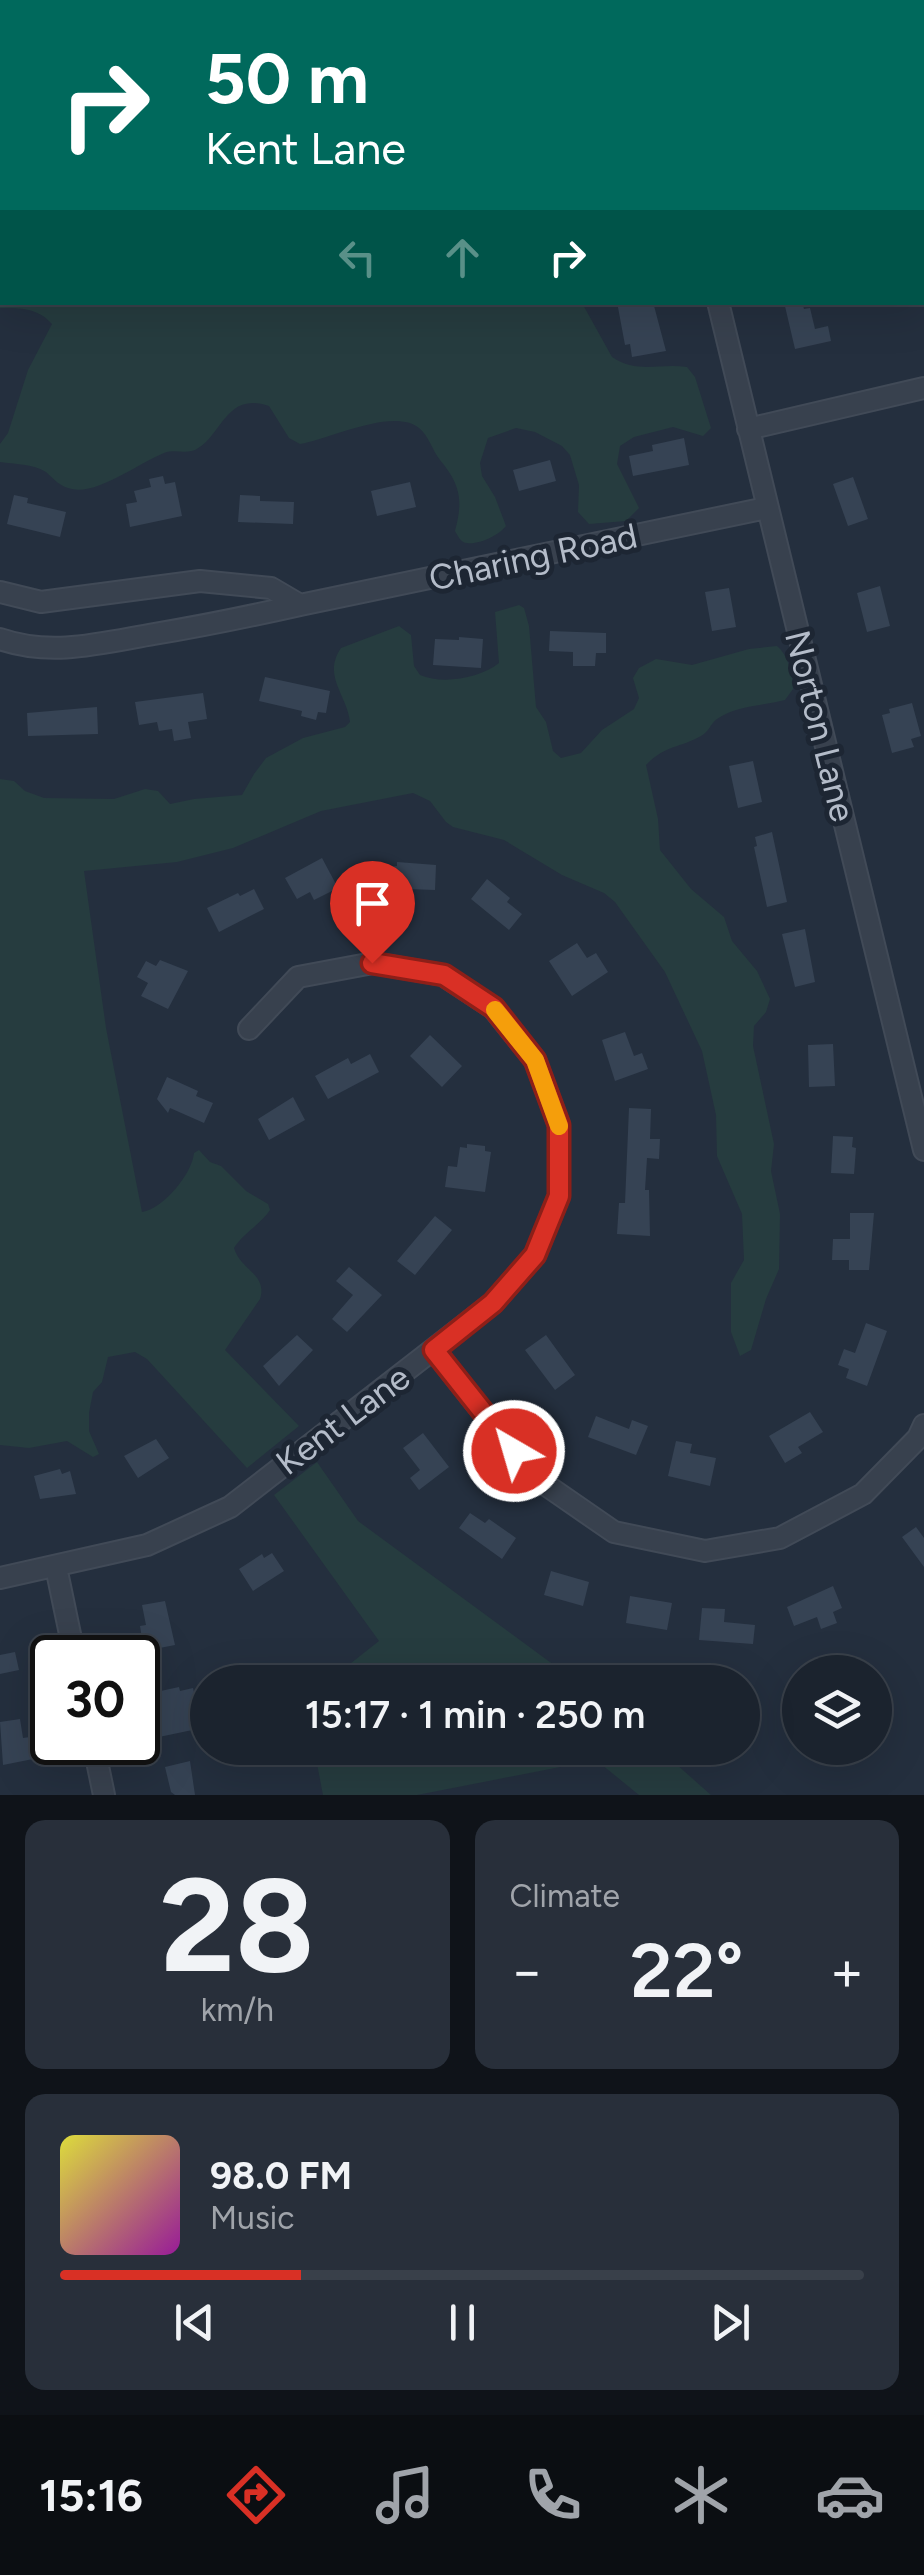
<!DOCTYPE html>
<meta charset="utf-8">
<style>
:root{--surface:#1b232e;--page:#282f3a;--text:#f1f3f6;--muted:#a0a4aa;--line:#39404a;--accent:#d93025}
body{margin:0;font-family:Figtree,sans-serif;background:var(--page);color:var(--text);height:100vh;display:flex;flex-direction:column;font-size:38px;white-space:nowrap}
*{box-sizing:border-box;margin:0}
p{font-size:32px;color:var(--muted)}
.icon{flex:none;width:55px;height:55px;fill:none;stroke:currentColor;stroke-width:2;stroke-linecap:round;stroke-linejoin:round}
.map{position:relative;height:1795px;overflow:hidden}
.drawer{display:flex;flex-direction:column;gap:25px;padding:25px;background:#0f1319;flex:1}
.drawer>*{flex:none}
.top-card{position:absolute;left:0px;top:0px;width:925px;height:305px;box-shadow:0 10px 40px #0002,0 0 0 2px var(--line);background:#00695c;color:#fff;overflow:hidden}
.tools{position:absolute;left:782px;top:1655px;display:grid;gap:20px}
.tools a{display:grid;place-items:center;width:110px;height:110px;border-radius:50%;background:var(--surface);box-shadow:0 10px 40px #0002,0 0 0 2px var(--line);font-size:50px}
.speed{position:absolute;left:30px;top:1635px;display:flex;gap:20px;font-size:50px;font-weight:700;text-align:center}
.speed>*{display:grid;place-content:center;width:130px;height:130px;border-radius:50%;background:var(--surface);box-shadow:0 10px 40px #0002,0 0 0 2px var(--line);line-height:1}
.speed .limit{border:5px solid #111;border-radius:15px;background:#fff;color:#111}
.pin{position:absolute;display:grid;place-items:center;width:85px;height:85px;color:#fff;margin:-102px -42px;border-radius:50% 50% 50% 0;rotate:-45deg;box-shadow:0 0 10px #0007}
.pin .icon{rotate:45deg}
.me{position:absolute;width:110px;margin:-55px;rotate:322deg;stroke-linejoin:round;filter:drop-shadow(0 0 8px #0008)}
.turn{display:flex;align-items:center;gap:35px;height:210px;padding:0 40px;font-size:45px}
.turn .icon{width:130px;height:130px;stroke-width:2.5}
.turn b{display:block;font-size:70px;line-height:85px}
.lanes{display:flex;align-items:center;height:95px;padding:0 40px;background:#0003;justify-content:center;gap:50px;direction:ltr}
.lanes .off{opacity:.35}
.big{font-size:75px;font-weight:600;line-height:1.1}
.drawer .widget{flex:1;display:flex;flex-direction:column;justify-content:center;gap:15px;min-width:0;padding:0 35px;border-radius:20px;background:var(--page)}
.drawer .dial{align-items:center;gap:0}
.dial b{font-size:130px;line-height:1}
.song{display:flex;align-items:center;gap:30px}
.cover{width:120px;height:120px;border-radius:15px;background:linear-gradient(135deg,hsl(60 70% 55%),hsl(300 70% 35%))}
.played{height:10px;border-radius:5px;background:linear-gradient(90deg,var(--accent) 30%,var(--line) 30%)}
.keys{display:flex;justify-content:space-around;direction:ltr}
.heat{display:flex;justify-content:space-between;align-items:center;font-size:55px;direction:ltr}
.drawer .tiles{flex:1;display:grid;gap:25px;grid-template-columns:1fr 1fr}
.widget:last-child{grid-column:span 2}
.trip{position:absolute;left:190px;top:1665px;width:570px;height:100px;border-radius:50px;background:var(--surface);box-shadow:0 10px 40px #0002,0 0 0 2px var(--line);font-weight:600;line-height:100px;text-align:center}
.tabs{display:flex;height:160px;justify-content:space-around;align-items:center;background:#0b0e12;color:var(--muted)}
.tabs .icon{width:70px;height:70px}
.tabs .on{color:var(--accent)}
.tabs b{font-size:45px;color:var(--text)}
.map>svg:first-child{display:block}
.green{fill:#263c3f}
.building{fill:#364354}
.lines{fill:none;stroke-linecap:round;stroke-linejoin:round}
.street-casing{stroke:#414a57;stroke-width:24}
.street{stroke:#38414e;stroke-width:20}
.route-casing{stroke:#8d1f18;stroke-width:25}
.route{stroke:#d93025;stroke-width:18}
.slow{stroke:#f59e0b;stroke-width:18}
.labels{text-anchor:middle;stroke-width:10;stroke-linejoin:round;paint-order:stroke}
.street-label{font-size:35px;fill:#b4bcc9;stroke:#1d2633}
</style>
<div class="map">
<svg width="924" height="1795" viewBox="0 0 924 1795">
<rect width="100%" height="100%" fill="#242f3e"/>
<path class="green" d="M0,58L2,302L582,303L612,357C637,374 659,363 687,367L695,377L711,428L703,436L673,427L634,437L620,446L617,464L639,508L626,521L589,524L578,512L579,485L570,455L562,446L535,432L516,428L488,438L480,463L482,476L495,497L506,526C499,535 479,545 467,543C461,543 458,536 455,531C463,501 461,485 440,460C432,450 429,436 419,428C393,407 328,440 300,444L289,438L269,406C225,391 222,437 195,450C185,454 175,449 164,453C139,463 97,495 72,489C60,487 54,479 46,472C33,464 14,464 0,462V444L8,433L28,370L52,324C38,308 21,308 0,308Z
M519,605L524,608L529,626L536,707L546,722L553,751L561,758L581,753L602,730L634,709L639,698L633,678L639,668L656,659L692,665L749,649L777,646C788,655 793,674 793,689L785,700C763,706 737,705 717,719C710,724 709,732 701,736C680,748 665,745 646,765L658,819L660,850L691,889L724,917L732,941L757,971L770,999L766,1012L754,1026L753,1046L774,1144L771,1171L780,1214L779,1269L766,1299L751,1350L740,1356L731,1332V1283L744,1260L742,1214L717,1156L716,1115L702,1051L665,972L615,902L604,893L562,875L504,840L453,827L446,822L430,801L413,793L321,811L233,848L177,862L84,871L106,1028L142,1212C163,1209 192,1174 194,1153L199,1150L210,1162L221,1166L246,1191L268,1204L270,1210C260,1225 243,1233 234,1248C240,1270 268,1274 260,1299L225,1350L299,1426L247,1468L147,1359L135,1352L108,1357L102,1382L93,1392L89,1413V1431L99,1454L93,1457L67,1441L29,1448L0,1445V779L14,781L25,791L44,798L114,799L145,789L158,791L170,804L194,799L242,795L254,774L266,758L303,738L345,727L350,722C347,695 322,676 341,648L399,626L411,635L414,666L420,675C443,685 480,678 499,663L495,612Z
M317,1462L358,1521L577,1682H327L379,1641L274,1495Z
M314,1748H658L711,1795H639L596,1760L417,1795H323Z"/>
<path class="building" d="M617,302H653L666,351L632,357L630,344L625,345Z
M784,302H802L804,309L810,308L815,329L828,326L831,341L795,349Z
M684,438L689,465L633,476L629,456L653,451L652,445Z
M550,460L556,481L519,491L513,470Z
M163,476L165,484L175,482L182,516L130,527L126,504L137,502L134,491L151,487L149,479Z
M853,477L868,519L848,526L833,484Z
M410,482L416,507L377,516L371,491Z
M14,495L28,498L27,503L66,512L60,537L7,524Z
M240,495L260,496V501L294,502L293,524L238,522Z
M880,586L890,626L867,632L857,593Z
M729,588L736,627L712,631L705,592Z
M550,631L606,633V653H596L595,666H573V652L549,651Z
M459,637L483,639L481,668L433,665L435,639L459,640Z
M265,677L330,691L326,713L318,712L316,720L301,716L302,711L259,701Z
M203,693L207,719L188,722L191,738L174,741L172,729L159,731L157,722L139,725L135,702Z
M912,703L921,736L911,739L914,747L892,753L882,715L890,713L889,709Z
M97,707L98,734L28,736L27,713Z
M753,761L762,802L738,808L729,766Z
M772,832L787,902L767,907L754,847L757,846L755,837Z
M322,858L338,888L314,900L310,892L297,899L285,878Z
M397,862L436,865L435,890L380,888V868L397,866Z
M487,879L510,898L507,902L522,914L509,930L471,899Z
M254,889L264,909L219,932L207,908L238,893L240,896Z
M805,929L815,982L795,987L782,934Z
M577,943L587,958L596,953L608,972L572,996L549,961Z
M160,960L188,971L168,1009L141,996L148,983L137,977L146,961L156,966Z
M625,1032L634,1056L642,1053L648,1069L615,1081L602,1040Z
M430,1035L462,1066L442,1087L410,1056Z
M833,1044L835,1086L809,1087L808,1045Z
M370,1054L379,1072L328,1099L315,1076L348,1058L351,1064Z
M167,1077L198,1091L196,1096L213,1103L204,1123L170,1108L168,1113L157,1099Z
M293,1097L305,1120L269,1140L258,1119Z
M629,1108L651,1109L650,1139H660L659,1159L647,1158L645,1190H649L650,1236L617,1234L619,1203H625Z
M833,1136L853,1137L852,1147L856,1148L854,1174L831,1173Z
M467,1144L485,1146V1151L491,1152L485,1192L445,1187L448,1166L457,1167L460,1147L467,1148Z
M850,1213H874L869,1270H849V1260H832L833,1239H850Z
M435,1216L452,1230L415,1275L397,1261Z
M349,1267L382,1295L347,1332L332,1319L353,1295L336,1281Z
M866,1323L887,1331L867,1386L846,1378L849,1369L838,1365L844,1349L855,1353Z
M297,1335L313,1350L279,1386L263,1366Z
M546,1335L575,1375L555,1390L525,1350Z
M810,1412L823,1432L798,1447L802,1453L785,1463L769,1436Z
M596,1416L629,1429L632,1420L648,1426L636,1455L588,1437Z
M423,1433L449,1467L419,1490L410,1478L420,1470L403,1448Z
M156,1439L169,1458L138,1478L124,1456Z
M676,1441L692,1444L690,1453L716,1458L710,1486L668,1476Z
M60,1469L62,1474L70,1471L76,1494L40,1499L34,1476Z
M470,1513L485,1523L489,1519L516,1538L502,1559L459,1528Z
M916,1527L924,1538V1567L902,1537Z
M272,1553L284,1571L253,1591L239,1569L262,1554L264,1558Z
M551,1571L589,1582L583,1606L544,1595Z
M833,1586L842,1608L833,1612L837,1623L821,1629L817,1617L794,1626L787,1607Z
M630,1596L672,1603L667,1630L626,1623Z
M165,1601L175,1645L144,1651L140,1626L146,1625L142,1605Z
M702,1608L725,1609L724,1622L755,1625L753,1644L699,1640Z
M15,1652L19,1670L0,1674V1655Z
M179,1687L180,1691L193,1688L202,1728L159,1737L154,1711L160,1710L156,1692Z
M20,1719L23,1738L30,1737L33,1759L3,1765L0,1722Z
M190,1761L195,1795H175L171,1792L165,1767Z"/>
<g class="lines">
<defs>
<path id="street" d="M616,0L618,2
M718,302L924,1150
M748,429L924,388
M0,592L41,602L200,581L271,588L300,605C251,616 203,626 154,634C102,643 52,657 0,639
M300,605L766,508
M434,1350L533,1476L614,1532L705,1551L780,1538L863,1494L918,1438L924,1425
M56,1567L75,1658
M0,1578L147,1545L230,1507L493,1303L535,1255L559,1196V1125L535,1060L493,1008L443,975L373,963L298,977L249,1029
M93,1742L104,1795"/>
</defs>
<use href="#street" class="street-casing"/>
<use href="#street" class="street"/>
</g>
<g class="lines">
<defs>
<path id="route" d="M372,963L444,975L494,1008L535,1060L559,1125V1196L535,1255L493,1303L434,1350L514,1451"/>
</defs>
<use href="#route" class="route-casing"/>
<use href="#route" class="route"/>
<path class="slow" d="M495,1010L535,1060L559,1126"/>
</g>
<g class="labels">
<g class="street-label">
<text transform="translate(533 557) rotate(-12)" y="12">Charing Road</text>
<text transform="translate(820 726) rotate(76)" y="12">Norton Lane</text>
<text transform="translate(343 1420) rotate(-37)" y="12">Kent Lane</text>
</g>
</g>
</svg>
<div class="tools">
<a><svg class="icon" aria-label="layers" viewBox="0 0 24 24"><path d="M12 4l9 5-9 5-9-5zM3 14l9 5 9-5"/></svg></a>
</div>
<div class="speed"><div class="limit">30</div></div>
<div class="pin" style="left:372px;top:963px;background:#d93025"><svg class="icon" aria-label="arrive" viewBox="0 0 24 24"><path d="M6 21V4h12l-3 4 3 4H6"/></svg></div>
<svg class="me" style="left:514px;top:1451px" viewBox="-20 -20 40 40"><circle r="17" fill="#d93025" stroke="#fff" stroke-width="3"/><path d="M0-11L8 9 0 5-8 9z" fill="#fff"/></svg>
<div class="trip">15:17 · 1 min · 250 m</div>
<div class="top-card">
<div class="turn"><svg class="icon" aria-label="right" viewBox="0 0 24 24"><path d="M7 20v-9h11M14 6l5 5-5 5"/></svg><div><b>50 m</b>Kent Lane</div></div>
<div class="lanes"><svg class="icon off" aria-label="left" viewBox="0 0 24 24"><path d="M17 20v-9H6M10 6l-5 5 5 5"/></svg><svg class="icon off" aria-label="ahead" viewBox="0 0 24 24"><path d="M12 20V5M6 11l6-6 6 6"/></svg><svg class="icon" aria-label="right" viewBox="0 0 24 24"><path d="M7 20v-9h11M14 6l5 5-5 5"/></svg></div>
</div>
</div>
<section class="drawer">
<div class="tiles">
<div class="widget dial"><b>28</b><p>km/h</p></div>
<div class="widget"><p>Climate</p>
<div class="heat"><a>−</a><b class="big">22°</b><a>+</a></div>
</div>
<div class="widget">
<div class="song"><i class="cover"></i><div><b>98.0 FM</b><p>Music</p></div></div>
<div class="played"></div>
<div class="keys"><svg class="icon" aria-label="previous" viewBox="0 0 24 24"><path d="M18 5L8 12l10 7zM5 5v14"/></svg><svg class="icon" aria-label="pause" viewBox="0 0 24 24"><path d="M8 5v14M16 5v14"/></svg><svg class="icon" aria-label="next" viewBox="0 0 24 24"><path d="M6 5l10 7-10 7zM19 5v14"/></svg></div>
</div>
</div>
</section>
<nav class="tabs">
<b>15:16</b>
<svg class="icon on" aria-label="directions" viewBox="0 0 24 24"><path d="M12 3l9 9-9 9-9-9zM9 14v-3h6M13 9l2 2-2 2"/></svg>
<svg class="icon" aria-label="music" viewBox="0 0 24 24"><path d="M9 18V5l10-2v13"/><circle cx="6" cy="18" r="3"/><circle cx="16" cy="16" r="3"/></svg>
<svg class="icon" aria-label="phone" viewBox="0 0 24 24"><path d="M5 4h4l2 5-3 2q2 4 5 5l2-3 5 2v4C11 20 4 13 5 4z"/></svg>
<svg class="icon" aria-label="climate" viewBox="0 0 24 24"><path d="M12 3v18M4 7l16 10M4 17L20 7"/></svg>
<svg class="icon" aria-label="car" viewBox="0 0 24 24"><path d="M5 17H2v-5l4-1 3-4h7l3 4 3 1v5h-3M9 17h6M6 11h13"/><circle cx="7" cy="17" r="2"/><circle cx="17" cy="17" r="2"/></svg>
</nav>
